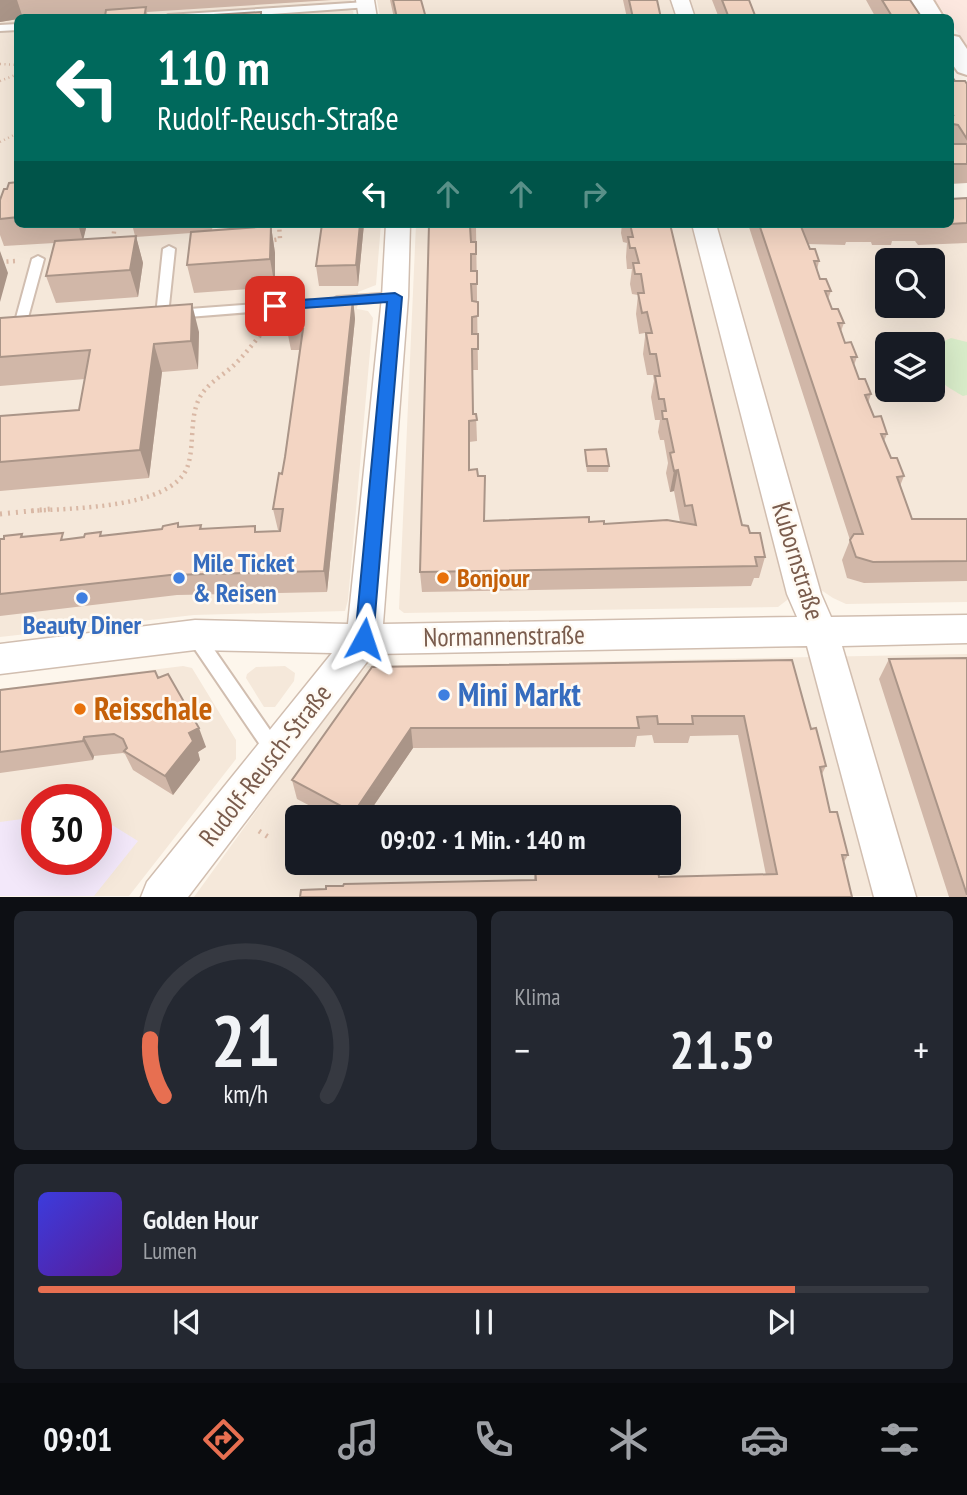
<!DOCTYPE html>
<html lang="de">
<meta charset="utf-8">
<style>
:root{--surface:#171b24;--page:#242831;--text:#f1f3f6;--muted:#9ea1a6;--line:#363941;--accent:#e76f51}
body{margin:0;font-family:"PT Sans Narrow",sans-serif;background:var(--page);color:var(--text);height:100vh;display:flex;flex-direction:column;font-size:26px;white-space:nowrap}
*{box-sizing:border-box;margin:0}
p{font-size:23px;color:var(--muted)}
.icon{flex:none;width:38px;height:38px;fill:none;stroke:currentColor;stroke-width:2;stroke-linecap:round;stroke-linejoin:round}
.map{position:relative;height:897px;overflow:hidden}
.side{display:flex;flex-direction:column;gap:14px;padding:14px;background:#0d0f14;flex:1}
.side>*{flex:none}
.hud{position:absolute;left:14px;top:14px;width:940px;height:214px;border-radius:10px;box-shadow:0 7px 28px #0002;background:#00695c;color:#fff;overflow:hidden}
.fabs{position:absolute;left:875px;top:248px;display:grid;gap:14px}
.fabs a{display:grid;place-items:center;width:70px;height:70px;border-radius:10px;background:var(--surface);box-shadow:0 7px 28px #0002;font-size:35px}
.speed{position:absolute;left:21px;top:784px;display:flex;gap:14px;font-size:35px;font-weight:700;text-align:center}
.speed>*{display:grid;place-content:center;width:91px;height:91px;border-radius:50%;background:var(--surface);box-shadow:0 7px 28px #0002;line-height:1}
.speed .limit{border:10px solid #d22;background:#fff;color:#111}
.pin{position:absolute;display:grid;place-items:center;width:60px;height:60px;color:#fff;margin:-30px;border-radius:14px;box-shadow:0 4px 10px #0006}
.me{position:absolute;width:77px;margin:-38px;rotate:5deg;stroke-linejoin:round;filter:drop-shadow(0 0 5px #0008)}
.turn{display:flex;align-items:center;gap:24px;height:147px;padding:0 28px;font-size:32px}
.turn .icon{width:91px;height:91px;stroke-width:2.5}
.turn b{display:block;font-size:49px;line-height:60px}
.lanes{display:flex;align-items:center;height:66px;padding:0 28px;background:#0003;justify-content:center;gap:35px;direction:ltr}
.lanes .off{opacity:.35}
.big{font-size:52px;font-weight:700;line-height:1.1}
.side .widget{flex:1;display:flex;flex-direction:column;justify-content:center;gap:10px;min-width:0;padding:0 24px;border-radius:10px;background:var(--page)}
.side .dial{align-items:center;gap:0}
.dial svg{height:182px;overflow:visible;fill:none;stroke:var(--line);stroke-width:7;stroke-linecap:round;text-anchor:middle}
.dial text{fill:var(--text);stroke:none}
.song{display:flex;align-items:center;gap:21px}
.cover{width:84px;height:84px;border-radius:10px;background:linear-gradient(135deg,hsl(240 70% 55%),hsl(270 70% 35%))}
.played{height:7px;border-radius:4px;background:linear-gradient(90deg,var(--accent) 85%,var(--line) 85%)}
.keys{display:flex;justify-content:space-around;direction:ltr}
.heat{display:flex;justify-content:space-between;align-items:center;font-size:38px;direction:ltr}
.side .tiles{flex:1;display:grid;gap:14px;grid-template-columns:1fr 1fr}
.widget:last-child{grid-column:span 2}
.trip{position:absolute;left:285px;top:805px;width:396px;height:70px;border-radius:10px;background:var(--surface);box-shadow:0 7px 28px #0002;font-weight:700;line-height:70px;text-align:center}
.tab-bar{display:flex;height:112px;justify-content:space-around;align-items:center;background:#090b0e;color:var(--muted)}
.tab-bar .icon{width:49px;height:49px}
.tab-bar .selected{color:var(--accent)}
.tab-bar b{font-size:32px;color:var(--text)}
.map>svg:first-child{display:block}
.residential{fill:#f5e8da;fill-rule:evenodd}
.commercial{fill:#fde8e0}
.education{fill:#f3e8fa}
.green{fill:#d8ecc9}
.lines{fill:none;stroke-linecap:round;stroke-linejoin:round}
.lane-casing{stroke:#d1beb0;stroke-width:4}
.street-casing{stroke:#d1beb0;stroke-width:3}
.secondary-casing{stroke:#d6c0b0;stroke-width:4}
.path-far2{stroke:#d9b8a5;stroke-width:2.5;stroke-dasharray:1 3.5;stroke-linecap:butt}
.path-far1{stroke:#d9b8a5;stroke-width:4.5;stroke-dasharray:2 4.5;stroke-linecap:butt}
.path{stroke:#d9b8a5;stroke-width:5;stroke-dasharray:2 6;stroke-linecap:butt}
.lane{fill:#fff;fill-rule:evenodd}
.street{fill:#fff;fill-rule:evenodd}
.secondary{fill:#fff;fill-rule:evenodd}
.wall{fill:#d1b7a8}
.shaded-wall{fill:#aa9588}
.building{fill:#f3d5c3;stroke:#aa9588;stroke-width:2}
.route{fill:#1a73e8;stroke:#114b97;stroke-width:2}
.shop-dot{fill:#3f7fe0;stroke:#fffaf3;stroke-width:2.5}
.food-dot{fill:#e8710a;stroke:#fffaf3;stroke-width:2.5}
.labels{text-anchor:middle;stroke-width:5;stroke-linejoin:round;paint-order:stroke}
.street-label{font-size:26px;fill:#7a5c4d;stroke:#fffaf3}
.shop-label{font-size:26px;font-weight:bold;fill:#366cbe;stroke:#fffaf3;text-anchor:start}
.food-label{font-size:26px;font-weight:bold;fill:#c56008;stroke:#fffaf3;text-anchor:start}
.near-shop-label{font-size:32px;font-weight:bold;fill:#366cbe;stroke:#fffaf3;text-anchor:start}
.near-food-label{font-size:32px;font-weight:bold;fill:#c56008;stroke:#fffaf3;text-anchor:start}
</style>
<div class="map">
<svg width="967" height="897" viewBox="0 0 967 897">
<rect width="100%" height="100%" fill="#fdf6ec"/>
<path class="residential" d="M0,0H352L340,9L353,11L354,17L18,18V224H381L376,285L358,292L357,309L368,311L373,318L348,600L345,611L194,615L0,637Z
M377,0H672L678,17H380Z
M688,0H905L917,17H694Z
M967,209V602L846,604L833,598L821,590L819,583L715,224H950ZM887,261H933V306H887ZM887,345H933V390H887Z
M416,224H694L791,597L778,607L404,613L399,609Z
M967,654V896L194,897L346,687L367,666ZM298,817H668V863H298Z
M183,666L192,668L236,740V759L129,896H0V689ZM37,800H96V859H37Z
M285,666L295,673L294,681L275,707H264L246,678L247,674L256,667Z"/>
<path class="commercial" d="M935,0H967V46L950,22V18L947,17Z"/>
<path class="education" d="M96,815L138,841L94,896H0V822L37,817V859H96Z"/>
<path class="green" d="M951,338L967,342V395L963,396C935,380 933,378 933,346Z"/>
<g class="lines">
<defs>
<path id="lane" d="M366,2L370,5L369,7L215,18H164L168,15Z
M18,24V30L0,31V25Z
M169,246L175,249L168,315L162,319L156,315L163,249Z
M38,256L44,259L26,325L24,328H16L14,325L32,259Z
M395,293L399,294L401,297L399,300L337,305L331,301L337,297Z
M310,300L314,301L316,304L314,307L176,318L170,314L176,310Z
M196,630L202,632L281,746L284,752L281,758L275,760L269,758L190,642L188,637L190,632Z"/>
<path id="street" d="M356,0H374L377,18H359Z
M671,0H689L695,18H677Z
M386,224H410L408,297L383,624L797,617L787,594L692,224H716L821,594L831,617L967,615V643L842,646L916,897H874L807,646L373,654L188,897H141L147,882L332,653L195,650L0,674V644L195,620L348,624L382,297Z"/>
<path id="secondary" d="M909,0H933L944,18H921Z
M950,35L959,37L967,49V75L958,72L950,61Z"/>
</defs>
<use href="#lane" class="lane-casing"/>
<use href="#street" class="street-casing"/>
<use href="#secondary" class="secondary-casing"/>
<path class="path-far2" d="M0,64L18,65
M0,81L18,74
M0,142L18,133"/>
<path class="path-far1" d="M113,240L115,224
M268,241L280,239L279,224
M0,262L17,261
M31,511C70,508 170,509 187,468C195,447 189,419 199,399C206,384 221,377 233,366C246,354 257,338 269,325"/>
<path class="path" d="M0,514L50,509
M259,831L270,838"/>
<use href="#lane" class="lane"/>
<use href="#street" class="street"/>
<use href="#secondary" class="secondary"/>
</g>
<path class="wall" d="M0,0H332L147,12L148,18H105V15L70,18H18V19L0,22Z
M390,0H421L426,18H394Z
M623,0H657L661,18H627Z
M712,0H749L756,18H719Z
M866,0H910L922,18H876Z
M950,74L955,81L967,84V183L950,184Z
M18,182V224H87L83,239L135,236L132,224H213L212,230L271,226L275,253V287L194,293L187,265L191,233L136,237L143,263L138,297L56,303L46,276L54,243L4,246L0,235V200L7,189Z
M967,198V243L918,245L915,241H892L891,245H872L871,242H846L845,245L807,244L810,249L819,261L817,270L820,279L831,291L828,299L832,309L844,323L841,331L845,343L857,357L854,365L859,379L871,394L868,403L874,417L887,434L884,441L891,458L904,476L900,486L912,519H967V581L864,583L847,578L842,560L850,540L748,224H950Z
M364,224L358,286H319L316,266Z
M429,224L476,226L478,370H472L473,414H476L477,441L469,442L470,470L478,476L484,521L589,522L604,524L680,522L674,491L670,492L666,473L668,463L664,440H660L658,432L660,420H655L651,397L654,381L653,375H647L643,354L645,337V333L639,334L636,314L638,295L632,294L630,284L632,269H627L626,257L627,243L623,242L621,233L622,224H670L742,525L750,533L765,557L759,578H754L751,586L422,592L420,572Z
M353,299L355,319L327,592L177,595L0,616V539L22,534L23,537L66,540L201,525L202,529L255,526L256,532L280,531V530H278L273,509L282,474L300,350H291L287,330Z
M0,318L199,332L198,369L162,372L149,478L0,491V416L79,410L85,379L0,386Z
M585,450L609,466L608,472H587L585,456Z
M889,659L967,897H949L879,679Z
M792,660L811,729L826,766L822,774L830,812L848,855L844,862L852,897L534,880L535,868L659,877L766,875L738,735L690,736L688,743H654L652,735L637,736L635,747L413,748L366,817H331L297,799L292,780L372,667Z
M158,678L206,747L198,752L200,760L173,795L133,770L125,754L123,753L94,756L93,760L0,773V690Z"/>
<path class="shaded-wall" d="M0,0H17L23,18H18V19L0,22Z
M78,224H87L83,241Z
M360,224H364L358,286L356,265Z
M271,226L275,253V287L270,259Z
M136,236L143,263L138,297L130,270Z
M0,251L8,273L0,302Z
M353,299L355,319L327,592L324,571Z
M192,304L199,332L198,369L191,341Z
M154,344L162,372L149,478L140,450Z
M678,470L674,491L670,492L674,471Z
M199,728L206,747L198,752L200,760L173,795L165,776L189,733Z
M411,728L413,748L366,817H356L357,808Z
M84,737L94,756L93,760L83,741Z"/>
<path class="building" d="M393,0H421L426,18H397Z
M629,0H657L661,18H633Z
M722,0H749L756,18H729Z
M882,0H910L922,18H893Z
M146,7L144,18H109L105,16L106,10Z
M261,12V18H214V15Z
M198,16L197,18H181V17Z
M950,74L955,81H950Z
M950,81H965L967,84V139L958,125L953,124L950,119V116L953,115L950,112Z
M950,144H967V164H950Z
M18,182V217L0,219V200L4,189H7L9,183Z
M967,198V223L950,224V199Z
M322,224H360L356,265L316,266Z
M429,224H476V226H470L471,242H476V254H471V271H477V284H471L472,301L478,302V316L472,317V334H478V349H472L473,414H476L477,420L469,421V470L477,469L478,476H485L484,521L589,517V522L604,521V524L667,520L696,525L692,505L685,506L678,470L674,471L670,453L674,452L667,419H663L662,411H666L664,399H659L655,376H660L656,354H650L646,333H652L647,312L642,313L638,293H644L641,274H635L633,263H639L635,248H630L628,237H633L630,224H670L742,525L748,526L750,533H760L765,557H755L757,566L420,572Z
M759,224H800L810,249H815L819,261H814L820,279H826L831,291H825L832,309H838L844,323H838L845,343L851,342L857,357H851L859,379H865L871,394L865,395L874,417L881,416L887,434H881L891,458H897L904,476L897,477L912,519H967V561L873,562L856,557L850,540L854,534H863Z
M271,226L270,259L187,265L191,232Z
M136,236L130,270L46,276L55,241Z
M353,299L324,571L170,575L0,594V539H4V536L22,534L21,537L63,533L61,540L84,537L85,534L101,532L100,536L162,529L163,526L178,523V527L201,525L200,529L255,526V532L280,531L283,509H273L279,473L282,474L285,457L303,329L287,330L292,304Z
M192,304L191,341L154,344L140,450L0,462V416L79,410L90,350L0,357V318Z
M606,449L609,466H587L585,450Z
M967,658V895L889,659Z
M792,660L811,729L816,728L826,766L820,767L830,812H837L848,855H842L852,897H300L301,890L326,889V886H343L344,884L536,880L535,868L657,864L659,877L777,874L744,716H692L693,724H658L657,716L637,717L639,728H411L357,808L356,814L292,780L372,667Z
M155,671L158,678L168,674L199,728L189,733L193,741L165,776L124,751L127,748L123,739L114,734L84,737L83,741L0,752V690Z"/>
<path class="route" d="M395,293L402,297L373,639L370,644L364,646L357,644L355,639L387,302L275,310L268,306L275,302Z"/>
<g class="shop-dot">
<circle cx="179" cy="578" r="7"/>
<circle cx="82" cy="598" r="7"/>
<circle cx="444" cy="695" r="7"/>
</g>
<g class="food-dot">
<circle cx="443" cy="578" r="7"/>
<circle cx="80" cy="709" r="7"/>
</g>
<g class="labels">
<g class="street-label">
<text transform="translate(798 561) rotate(73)" y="9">Kubornstraße</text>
<text transform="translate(504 636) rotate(-1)" y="9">Normannenstraße</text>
<text transform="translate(265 765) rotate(-52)" y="9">Rudolf-Reusch-Straße</text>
</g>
<g class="shop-label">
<text x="193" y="572">Mile Ticket<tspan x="193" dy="30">&amp; Reisen</tspan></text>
<text x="82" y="634" text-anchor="middle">Beauty Diner</text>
</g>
<g class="food-label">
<text x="457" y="587">Bonjour</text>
</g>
<g class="near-shop-label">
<text x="458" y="706">Mini Markt</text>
</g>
<g class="near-food-label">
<text x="94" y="720">Reisschale</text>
</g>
</g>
</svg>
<div class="fabs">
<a><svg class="icon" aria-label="search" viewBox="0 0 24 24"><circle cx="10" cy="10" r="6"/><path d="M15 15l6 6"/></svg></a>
<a><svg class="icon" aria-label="layers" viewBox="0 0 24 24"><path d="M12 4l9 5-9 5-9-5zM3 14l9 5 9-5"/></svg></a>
</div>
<div class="speed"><div class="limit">30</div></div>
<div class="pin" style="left:275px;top:306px;background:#d93025"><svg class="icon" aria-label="arrive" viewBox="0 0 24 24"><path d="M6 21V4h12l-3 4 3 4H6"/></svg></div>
<svg class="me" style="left:364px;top:639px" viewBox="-20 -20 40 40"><path d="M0-17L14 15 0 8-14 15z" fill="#1a73e8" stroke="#fff" stroke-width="4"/></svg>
<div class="trip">09:02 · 1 Min. · 140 m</div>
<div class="hud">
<div class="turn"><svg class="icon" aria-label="left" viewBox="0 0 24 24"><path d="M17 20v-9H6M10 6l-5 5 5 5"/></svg><div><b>110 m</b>Rudolf-Reusch-Straße</div></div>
<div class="lanes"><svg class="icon" aria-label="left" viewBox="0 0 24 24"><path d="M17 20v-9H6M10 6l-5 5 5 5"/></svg><svg class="icon off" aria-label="ahead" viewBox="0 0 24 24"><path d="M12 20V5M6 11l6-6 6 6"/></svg><svg class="icon off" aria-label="ahead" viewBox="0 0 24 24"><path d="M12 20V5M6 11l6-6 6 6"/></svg><svg class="icon off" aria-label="right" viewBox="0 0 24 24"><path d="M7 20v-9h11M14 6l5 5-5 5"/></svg></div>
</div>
</div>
<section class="side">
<div class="tiles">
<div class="widget dial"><svg viewBox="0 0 100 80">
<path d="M14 69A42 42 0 1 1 86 69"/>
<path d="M14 69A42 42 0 0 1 8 44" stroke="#e76f51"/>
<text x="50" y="56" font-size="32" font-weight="700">21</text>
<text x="50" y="72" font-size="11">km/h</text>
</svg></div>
<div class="widget"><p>Klima</p>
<div class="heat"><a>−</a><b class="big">21.5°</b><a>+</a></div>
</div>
<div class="widget">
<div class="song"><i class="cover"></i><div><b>Golden Hour</b><p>Lumen</p></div></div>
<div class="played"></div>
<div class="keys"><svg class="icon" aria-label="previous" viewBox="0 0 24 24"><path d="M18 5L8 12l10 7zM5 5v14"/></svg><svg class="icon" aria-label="pause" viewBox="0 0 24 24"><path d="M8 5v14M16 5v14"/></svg><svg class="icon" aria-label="next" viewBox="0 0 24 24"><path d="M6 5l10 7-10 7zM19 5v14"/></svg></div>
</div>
</div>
</section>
<nav class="tab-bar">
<b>09:01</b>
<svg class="icon selected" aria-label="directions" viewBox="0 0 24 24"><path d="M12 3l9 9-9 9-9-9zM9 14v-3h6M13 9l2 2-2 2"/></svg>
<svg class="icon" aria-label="music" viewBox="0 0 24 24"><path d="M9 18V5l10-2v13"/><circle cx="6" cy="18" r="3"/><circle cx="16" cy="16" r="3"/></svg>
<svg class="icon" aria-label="phone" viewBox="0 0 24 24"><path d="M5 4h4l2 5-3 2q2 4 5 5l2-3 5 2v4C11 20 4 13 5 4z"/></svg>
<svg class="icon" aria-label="climate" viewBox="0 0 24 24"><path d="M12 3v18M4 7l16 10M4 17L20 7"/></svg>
<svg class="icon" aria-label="car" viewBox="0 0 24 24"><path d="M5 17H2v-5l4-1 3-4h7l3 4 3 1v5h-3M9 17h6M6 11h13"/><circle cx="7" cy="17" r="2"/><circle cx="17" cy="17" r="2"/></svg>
<svg class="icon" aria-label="filters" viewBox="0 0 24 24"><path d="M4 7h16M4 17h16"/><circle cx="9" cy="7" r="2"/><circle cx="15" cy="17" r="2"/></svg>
</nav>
